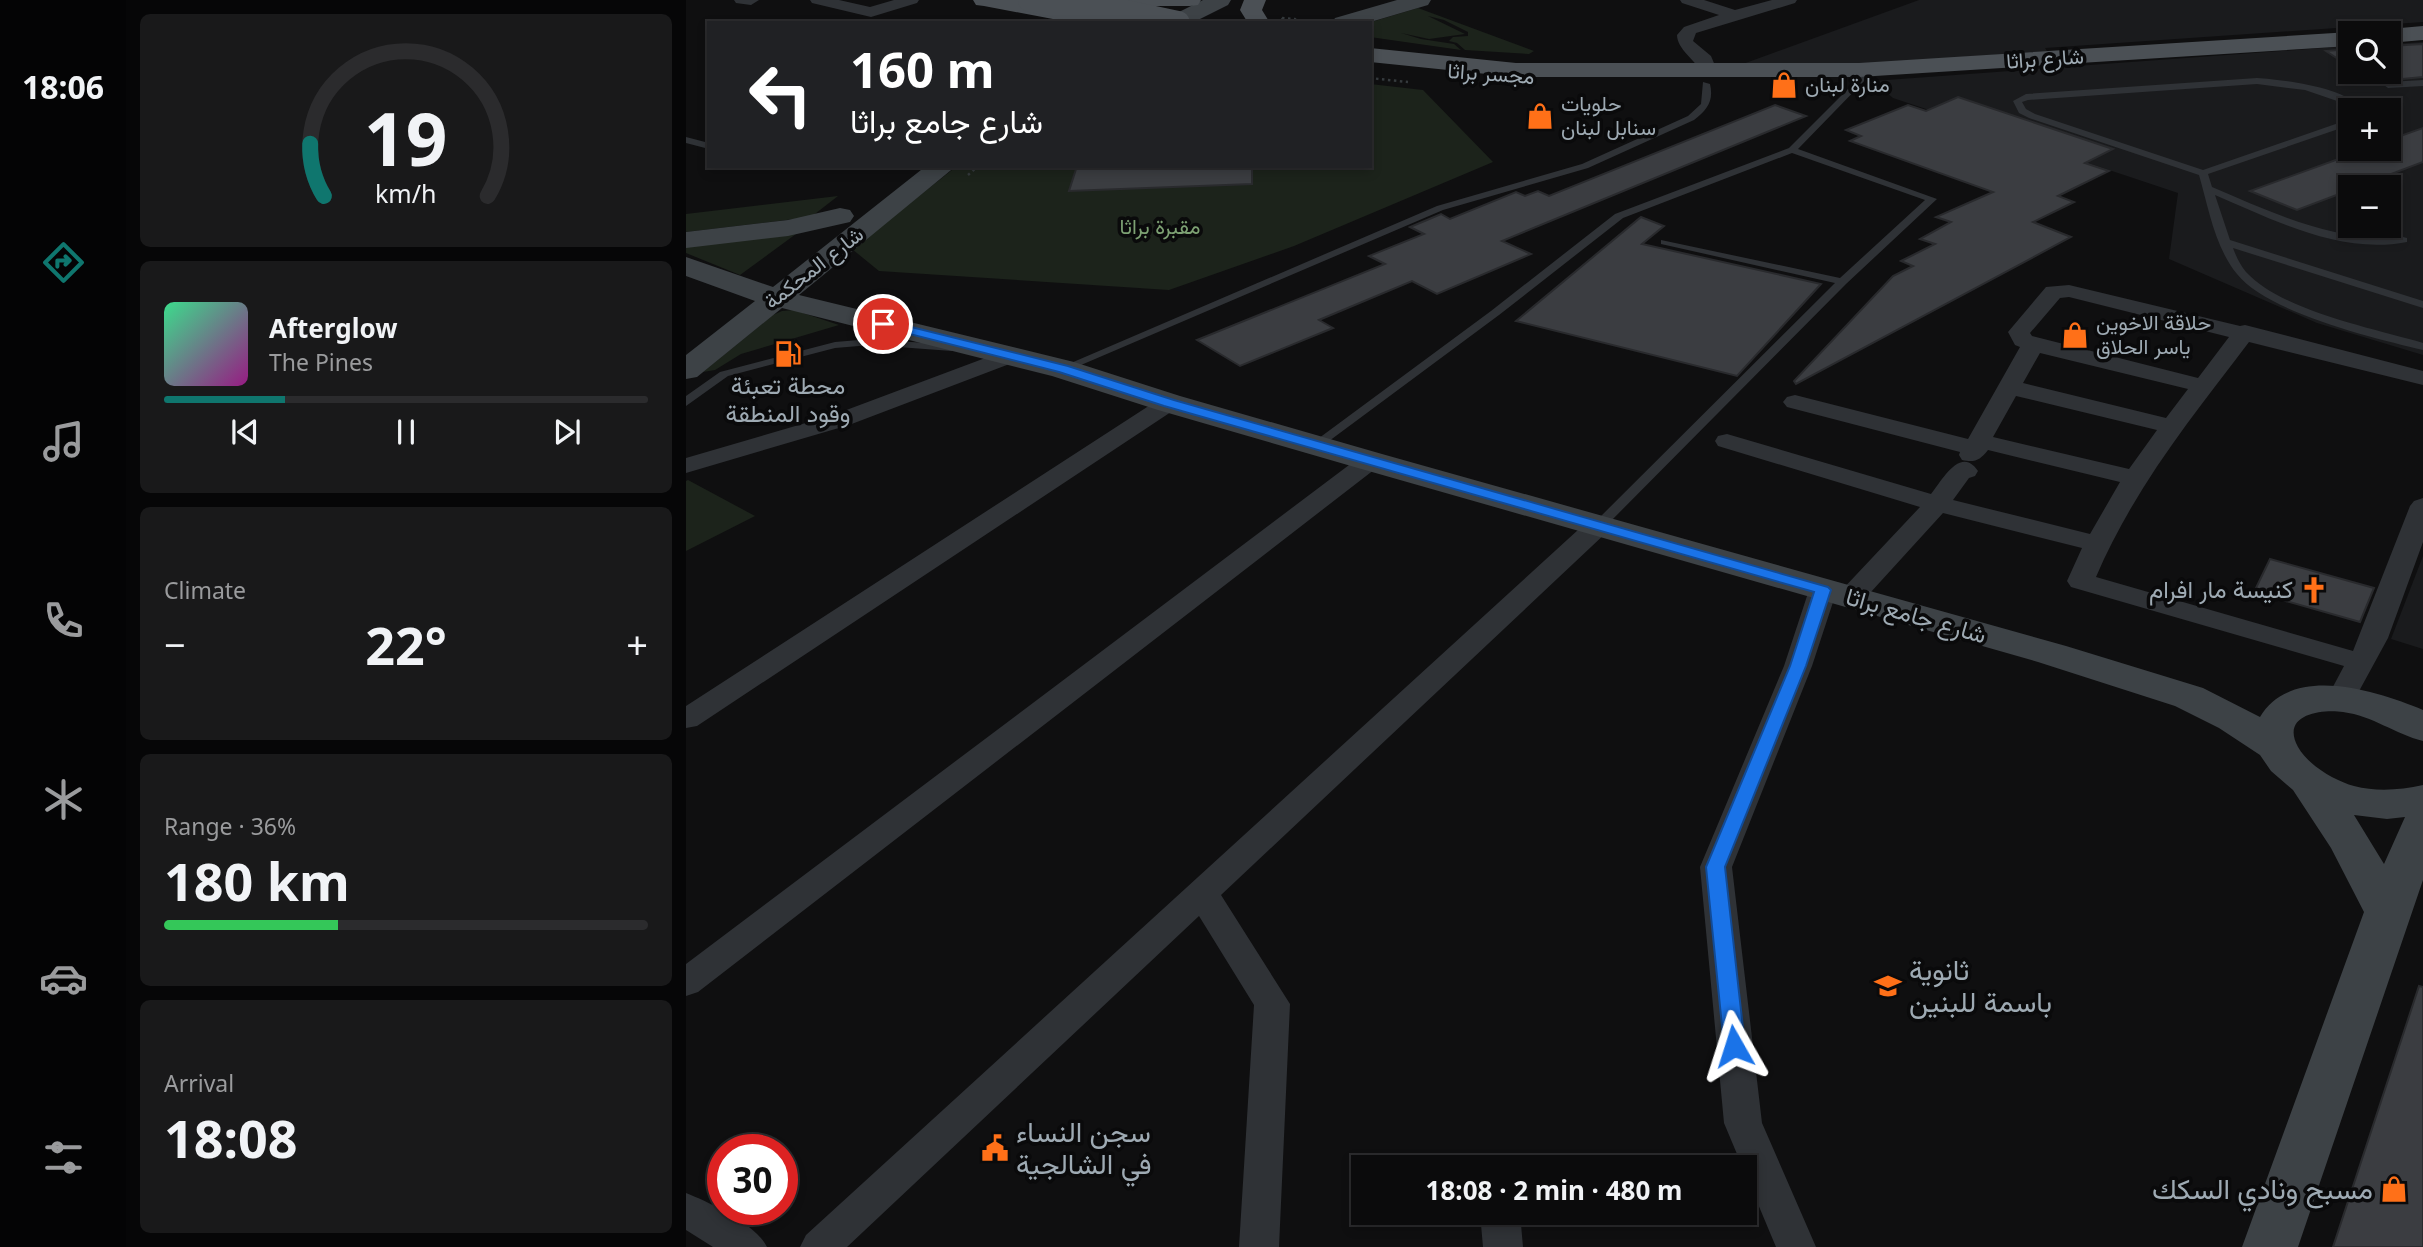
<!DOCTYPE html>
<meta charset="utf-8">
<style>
:root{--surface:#0b0b0c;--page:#19191a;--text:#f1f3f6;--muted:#9a9b9d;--line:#2b2b2d;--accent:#0f766e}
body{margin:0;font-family:"Noto Sans",Vazirmatn,sans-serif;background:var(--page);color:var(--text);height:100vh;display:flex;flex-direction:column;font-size:26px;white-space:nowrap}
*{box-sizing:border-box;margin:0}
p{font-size:23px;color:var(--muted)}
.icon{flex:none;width:38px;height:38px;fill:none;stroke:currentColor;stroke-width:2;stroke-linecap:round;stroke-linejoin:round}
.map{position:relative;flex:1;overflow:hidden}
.sheet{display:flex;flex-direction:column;gap:14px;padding:14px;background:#060607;width:560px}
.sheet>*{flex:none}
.top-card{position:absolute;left:21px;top:21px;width:665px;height:147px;border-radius:0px;box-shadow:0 4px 10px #0003,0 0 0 2px var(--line);background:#202124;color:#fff;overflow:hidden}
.buttons{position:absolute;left:1652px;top:21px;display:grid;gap:14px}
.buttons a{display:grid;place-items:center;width:63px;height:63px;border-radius:0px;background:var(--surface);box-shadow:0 4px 10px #0003,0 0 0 2px var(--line);font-size:35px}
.speed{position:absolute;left:21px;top:1134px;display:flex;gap:14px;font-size:35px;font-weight:700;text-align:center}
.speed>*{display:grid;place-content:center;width:91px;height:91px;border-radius:50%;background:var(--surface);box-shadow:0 4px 10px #0003,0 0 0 2px var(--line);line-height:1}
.speed .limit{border:10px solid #d22;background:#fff;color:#111}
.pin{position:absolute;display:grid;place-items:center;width:60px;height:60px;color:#fff;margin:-30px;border:4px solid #fff;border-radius:50%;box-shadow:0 2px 7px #0007}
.me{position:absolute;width:77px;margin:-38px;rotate:354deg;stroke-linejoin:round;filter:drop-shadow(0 0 5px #0008)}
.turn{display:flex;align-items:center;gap:24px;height:147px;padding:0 28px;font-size:32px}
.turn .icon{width:91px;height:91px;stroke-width:2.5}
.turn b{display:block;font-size:49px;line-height:60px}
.big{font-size:52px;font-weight:700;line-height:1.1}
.sheet .tile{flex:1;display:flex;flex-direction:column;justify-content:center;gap:10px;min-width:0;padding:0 24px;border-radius:10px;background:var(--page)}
.sheet .dial{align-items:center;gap:0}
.dial svg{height:182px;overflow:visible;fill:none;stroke:var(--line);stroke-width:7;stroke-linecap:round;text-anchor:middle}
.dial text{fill:var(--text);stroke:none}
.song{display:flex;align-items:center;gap:21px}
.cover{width:84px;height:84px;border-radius:10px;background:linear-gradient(135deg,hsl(150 70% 55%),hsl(310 70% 35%))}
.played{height:7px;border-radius:4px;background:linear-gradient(90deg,var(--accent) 25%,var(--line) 25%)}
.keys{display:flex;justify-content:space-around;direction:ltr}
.heat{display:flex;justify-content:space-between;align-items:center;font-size:38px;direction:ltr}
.charge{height:10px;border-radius:5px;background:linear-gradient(90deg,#34c759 36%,var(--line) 0)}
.trip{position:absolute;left:665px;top:1155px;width:406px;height:70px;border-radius:0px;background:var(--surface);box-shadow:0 4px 10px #0003,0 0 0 2px var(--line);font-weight:700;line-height:70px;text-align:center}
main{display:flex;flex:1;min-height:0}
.tab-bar{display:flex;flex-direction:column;width:126px;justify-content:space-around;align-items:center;background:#040405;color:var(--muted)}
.tab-bar .icon{width:49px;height:49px}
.tab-bar .current{color:var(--accent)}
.tab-bar b{font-size:32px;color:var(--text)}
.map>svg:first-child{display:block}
.built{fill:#1a1b1d;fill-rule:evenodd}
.green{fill:#1c231b}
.building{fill:#3b3d41;stroke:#292a2d;stroke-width:2}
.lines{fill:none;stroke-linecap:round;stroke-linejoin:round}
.path{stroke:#353a3d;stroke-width:2.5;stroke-dasharray:2.5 3.5;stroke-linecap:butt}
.lane{fill:#2f3236;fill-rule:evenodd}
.street{fill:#2f3236;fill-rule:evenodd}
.secondary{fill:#3d4246;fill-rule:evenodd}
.primary{fill:#4b5055;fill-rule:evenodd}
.primary-bridge{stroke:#4b5055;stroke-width:24}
.route{fill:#1a73e8;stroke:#114b97;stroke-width:2}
.labels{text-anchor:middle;stroke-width:7;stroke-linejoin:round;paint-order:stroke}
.far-street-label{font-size:21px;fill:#9eaab3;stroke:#0a0a0b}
.far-poi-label{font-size:21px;fill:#9eaab3;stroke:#0a0a0b;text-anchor:start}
.far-park-label{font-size:21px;fill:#7da173;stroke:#0a0a0b}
.poi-label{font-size:24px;fill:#9eaab3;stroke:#0a0a0b}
.street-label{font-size:24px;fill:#9eaab3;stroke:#0a0a0b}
.near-poi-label{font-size:28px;fill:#9eaab3;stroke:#0a0a0b;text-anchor:start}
</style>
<main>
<nav class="tab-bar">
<b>18:06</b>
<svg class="icon current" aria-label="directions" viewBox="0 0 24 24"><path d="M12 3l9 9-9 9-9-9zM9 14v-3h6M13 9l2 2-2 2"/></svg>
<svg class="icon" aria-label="music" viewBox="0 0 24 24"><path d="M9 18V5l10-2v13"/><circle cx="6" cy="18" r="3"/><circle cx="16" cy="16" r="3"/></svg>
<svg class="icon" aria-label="phone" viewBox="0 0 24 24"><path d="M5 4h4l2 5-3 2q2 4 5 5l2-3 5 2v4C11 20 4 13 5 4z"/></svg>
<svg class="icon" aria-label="climate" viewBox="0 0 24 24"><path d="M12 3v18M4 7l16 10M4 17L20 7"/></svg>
<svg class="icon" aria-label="car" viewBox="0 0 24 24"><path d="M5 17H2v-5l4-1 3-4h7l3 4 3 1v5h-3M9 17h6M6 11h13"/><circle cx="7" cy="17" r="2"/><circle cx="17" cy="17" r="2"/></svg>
<svg class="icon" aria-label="filters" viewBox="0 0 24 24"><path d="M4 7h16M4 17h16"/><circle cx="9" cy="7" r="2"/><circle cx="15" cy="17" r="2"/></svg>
</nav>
<section class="sheet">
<div class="tile dial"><svg viewBox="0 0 100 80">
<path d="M14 69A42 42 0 1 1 86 69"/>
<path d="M14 69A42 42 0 0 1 8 46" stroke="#0f766e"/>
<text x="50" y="56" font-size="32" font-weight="700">19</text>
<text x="50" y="72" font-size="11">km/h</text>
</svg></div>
<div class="tile">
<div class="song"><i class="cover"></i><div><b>Afterglow</b><p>The Pines</p></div></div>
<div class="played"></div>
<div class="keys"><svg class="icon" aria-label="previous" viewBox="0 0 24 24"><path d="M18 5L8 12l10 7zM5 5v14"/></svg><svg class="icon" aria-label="pause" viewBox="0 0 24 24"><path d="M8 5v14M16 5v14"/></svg><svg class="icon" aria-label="next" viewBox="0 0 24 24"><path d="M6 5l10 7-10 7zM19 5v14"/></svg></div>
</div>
<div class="tile"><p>Climate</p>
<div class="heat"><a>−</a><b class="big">22°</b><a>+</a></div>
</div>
<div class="tile"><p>Range · 36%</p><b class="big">180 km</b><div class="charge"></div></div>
<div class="tile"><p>Arrival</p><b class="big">18:08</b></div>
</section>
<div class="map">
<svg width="1737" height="1247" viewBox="0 0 1737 1247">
<rect width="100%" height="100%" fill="#0f0f10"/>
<path class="built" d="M1233,0H1737V22L1359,48L1361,51L1196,63L1054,65Z
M1737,42V355L1631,323L1483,259L1492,193L1207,98L1187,81L1664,46V72H1703V44ZM1664,110H1703V149H1664ZM1664,187H1703V226H1664Z
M1737,556V649L1705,639Z"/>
<path class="green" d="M732,8L848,51L843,54L779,50L771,43L763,41L767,37L782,36V32L758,20L742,16L779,34L743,39L715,33L735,39L768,44L775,50L684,37L682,23Z
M684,84L737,90L807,162L608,246L483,290L193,271L166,249L271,166H684Z
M152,196L125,217L0,232V214Z
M110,234L54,275L0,253V245Z
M108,310L153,325L55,354L29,370L17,372L87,315L96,311Z
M2,480L69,516L0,551V481Z"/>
<path class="building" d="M1737,44V77L1685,82L1670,72H1703V46Z
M1664,49V67L1640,51Z
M1272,97L1427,149L1399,163L1423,171L1372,196L1388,202L1347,222L1385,237L1110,384L1108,381L1207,276L1227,266L1215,261L1249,244L1234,239L1265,222L1250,217L1307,192L1164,141L1175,136L1160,130L1222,105L1240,111Z
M1089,105L1120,116L816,241L845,254L751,294L726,281L633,320L647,328L554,366L511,340L699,264L683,256L738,234L724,227L741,220L755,214L764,219L830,192L839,196L852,191L863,196Z
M1737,128V162L1671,187H1664V190L1611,210L1564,191L1680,149H1703V140Z
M391,166H566V184L383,191Z
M955,217L978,226L956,244L1135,284L1051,376L830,321Z
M1584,559L1688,588L1674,622L1568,592Z
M1733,986L1737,987V1247H1647Z"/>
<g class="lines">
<path class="path" d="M596,18L609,19L612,23
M595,19L605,23
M684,78L722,82
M282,175L292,166"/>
<path class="lane" d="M1178,73L1182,76L1181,78L1112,149L1251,199L1160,284L918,528L913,529L906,525L1149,283L975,244V240L1154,278L1239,200L1106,153L937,218L813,315L635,447H627L625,444L805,311L929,214L1103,148Z
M1571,78C1599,80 1660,87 1677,110H1669L1654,102L1619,90L1571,84L1342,100L1336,102L1340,109L1349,114L1517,170L1664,119V125L1522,174L1526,187C1590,214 1646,242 1717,237L1721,238V242C1654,255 1588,220 1529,195L1544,240L1737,301V308L1547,248C1550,256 1554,265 1560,272C1596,311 1686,328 1737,343V350C1688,338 1582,313 1551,274C1529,248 1522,206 1513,175L1343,118L1333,113L1327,101L1340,94Z
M1737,80V86L1702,88L1698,85L1702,82Z
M1017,82L1024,84C1028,101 1021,110 1008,120L902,168L757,210L381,371H373L371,369L751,206L896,164L1002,116L1015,104Z
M0,137L23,143V149L0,143Z
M103,166H114L115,167L110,170Z
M185,339L266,345L272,348L266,351L185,345L149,348L42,376L0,406V396L34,372L149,342Z"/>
<path class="street" d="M48,0H73L65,5L50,3Z
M124,0H153L184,7L208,0H233L231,3L185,17L126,3Z
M994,0H1018L1049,10L1086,0H1111L1109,3L1010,33L1007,41L1025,56L1030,68L1022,73L1016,72C1009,60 991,49 991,35L998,27L1033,15L996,3Z
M1383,285L1554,326L1559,325L1737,371V385L1563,342C1506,417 1448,488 1410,577L1667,651L1724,506L1728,501L1737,498V542L1702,638L1666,704L1656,707L1646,704L1641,698L1658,666L1385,587L1381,581L1396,548L1257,513L1174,604L1164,606L1154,604L1150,598L1154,592L1234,507L1032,446L1029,441L1032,436L1041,434L1245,494C1256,480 1275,445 1292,471L1289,476L1283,478L1267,500L1404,534L1434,482L1302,450C1294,460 1289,463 1276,460L1273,455L1274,452L1101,407L1097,402L1101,397L1109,395L1282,439L1334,347L1329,345L1322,332L1360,287ZM1383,297L1543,337L1512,378L1346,336L1344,333L1374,298ZM1354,353L1502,389L1480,418L1337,383ZM1330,396L1471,430L1443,469L1307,437Z
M326,348L334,350L337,355L334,360L163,425L0,473V458L147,415Z
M483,396L491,398L495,403L491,408L11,726L0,728V706L475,398Z
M684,454L693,456L696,461L693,466L12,992L0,996V964L675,456Z
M913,517L922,519L926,525L922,531L535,895L604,1004L593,1247H553L568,1005L513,916L161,1247H114L120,1235L904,519Z
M1137,582L1147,584L1151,590L1126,666L1046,867L1076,1123L1130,1247H1090L1038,1123L1014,867L1098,666L1123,590L1127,584Z
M0,1193C23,1202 71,1225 81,1247H27L0,1230Z
M794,1213H834L837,1247H797Z"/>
<path class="secondary" d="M517,0H545L542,5L506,23H478L481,18Z
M711,0H745L742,5L681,23H646L649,18Z
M240,166H270L113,295L388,362L494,396L696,454L1380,646L1517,688L1574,717C1606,663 1691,691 1737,710V741C1709,734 1687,716 1657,712C1636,709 1594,714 1612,747C1622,765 1649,781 1668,786C1691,792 1714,790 1737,785V880L1612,1247H1556L1678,912L1645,848L1607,790L1585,771L1574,755L1533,728L1489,706L1352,662L672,468L472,410L366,376L96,308L11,377L0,379V355L69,301L0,276V257L87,287ZM1668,815L1701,819L1719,817L1698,864Z
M154,208L164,210L168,216L164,222L102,236L0,248V232L102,220Z"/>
<path class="primary" d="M287,0H334L426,16L434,18L437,23H388L298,6L290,5Z
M435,0H515L512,5L504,6H446L438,5Z
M558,0H580L576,10L584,23H562L554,10Z
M1737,26V40L1703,43V33H1694L1703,29Z
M1664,32L1668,33H1664V46L1173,77H830L684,62V48L830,63H1173Z"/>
<path class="primary-bridge" d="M344,0L407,13
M384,0L492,23"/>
</g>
<path class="route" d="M197,320L382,366L488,400L1142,587L1145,590L1120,666L1039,867L1059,1046L1056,1052L1048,1054L1041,1052L1038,1046L1020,867L1104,666L1128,592L478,406L373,372L192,326L191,324Z"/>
<defs>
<symbol id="shop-bare" viewBox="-9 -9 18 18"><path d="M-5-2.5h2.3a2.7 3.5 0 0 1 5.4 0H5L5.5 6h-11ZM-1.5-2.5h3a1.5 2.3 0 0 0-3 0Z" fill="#ff7018" stroke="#0a0a0b" stroke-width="2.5" paint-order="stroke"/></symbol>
<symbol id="fuel-bare" viewBox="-9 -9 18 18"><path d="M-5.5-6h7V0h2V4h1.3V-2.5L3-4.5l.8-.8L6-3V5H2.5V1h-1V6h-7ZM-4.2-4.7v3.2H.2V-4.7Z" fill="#ff7018" stroke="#0a0a0b" stroke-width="2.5" paint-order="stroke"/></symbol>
<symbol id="church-bare" viewBox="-9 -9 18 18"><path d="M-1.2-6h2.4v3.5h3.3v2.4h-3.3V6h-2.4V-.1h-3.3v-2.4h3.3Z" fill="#ff7018" stroke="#0a0a0b" stroke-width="2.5" paint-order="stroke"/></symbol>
<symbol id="school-bare" viewBox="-9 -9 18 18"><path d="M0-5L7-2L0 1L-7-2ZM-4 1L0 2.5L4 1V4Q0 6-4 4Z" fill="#ff7018" stroke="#0a0a0b" stroke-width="2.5" paint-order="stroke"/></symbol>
<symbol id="civic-bare" viewBox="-9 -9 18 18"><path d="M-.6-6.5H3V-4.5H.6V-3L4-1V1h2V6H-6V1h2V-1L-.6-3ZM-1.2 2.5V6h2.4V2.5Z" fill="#ff7018" stroke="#0a0a0b" stroke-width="2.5" paint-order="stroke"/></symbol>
</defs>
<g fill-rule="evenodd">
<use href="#shop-bare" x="1079" y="66" width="38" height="38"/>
<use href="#shop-bare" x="835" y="97" width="38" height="38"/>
<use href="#shop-bare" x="1370" y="316" width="38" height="38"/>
<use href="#fuel-bare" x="83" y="335" width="38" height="38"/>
<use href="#church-bare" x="1609" y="571" width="38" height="38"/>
<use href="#school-bare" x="1183" y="967" width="38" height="38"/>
<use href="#civic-bare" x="290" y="1129" width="38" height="38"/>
<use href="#shop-bare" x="1689" y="1170" width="38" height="38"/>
</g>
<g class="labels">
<g class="far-street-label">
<text transform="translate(1359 59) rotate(-4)" y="7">شارع براثا</text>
<text transform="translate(805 74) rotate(4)" y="7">مجسر براثا</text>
<text transform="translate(128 268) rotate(-38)" y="7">شارع المحكمة</text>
</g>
<g class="far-poi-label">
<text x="1119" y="92">منارة لبنان</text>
<text x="875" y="111">حلويات<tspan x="875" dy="24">سنابل لبنان</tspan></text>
<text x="1410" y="330">حلاقة الاخوين<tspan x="1410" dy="24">ياسر الحلاق</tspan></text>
</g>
<g class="far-park-label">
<text x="474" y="234">مقبرة براثا</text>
</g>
<g class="poi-label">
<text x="102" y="394">محطة تعبئة<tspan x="102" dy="28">وقود المنطقة</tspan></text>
<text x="1607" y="598" text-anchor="end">كنيسة مار افرام</text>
</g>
<g class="street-label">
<text transform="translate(1230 616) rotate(16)" y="8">شارع جامع براثا</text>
</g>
<g class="near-poi-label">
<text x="1223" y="980">ثانوية<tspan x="1223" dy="32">باسمة للبنين</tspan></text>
<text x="330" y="1142">سجن النساء<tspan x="330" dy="32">في الشالجية</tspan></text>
<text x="1687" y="1199" text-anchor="end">مسبح ونادي السكك</text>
</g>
</g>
</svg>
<div class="buttons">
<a><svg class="icon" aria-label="search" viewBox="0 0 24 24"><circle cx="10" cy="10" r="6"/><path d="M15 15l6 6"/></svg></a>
<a>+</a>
<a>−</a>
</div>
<div class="speed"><div class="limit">30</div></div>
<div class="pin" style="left:197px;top:324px;background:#d93025"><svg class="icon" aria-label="arrive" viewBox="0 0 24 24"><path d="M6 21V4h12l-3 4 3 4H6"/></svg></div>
<svg class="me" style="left:1048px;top:1046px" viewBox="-20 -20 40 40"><path d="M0-17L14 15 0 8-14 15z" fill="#1a73e8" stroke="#fff" stroke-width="4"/></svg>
<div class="trip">18:08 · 2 min · 480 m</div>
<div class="top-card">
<div class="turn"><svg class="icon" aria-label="left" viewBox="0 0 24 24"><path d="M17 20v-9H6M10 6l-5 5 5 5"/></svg><div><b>160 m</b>شارع جامع براثا</div></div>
</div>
</div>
</main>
